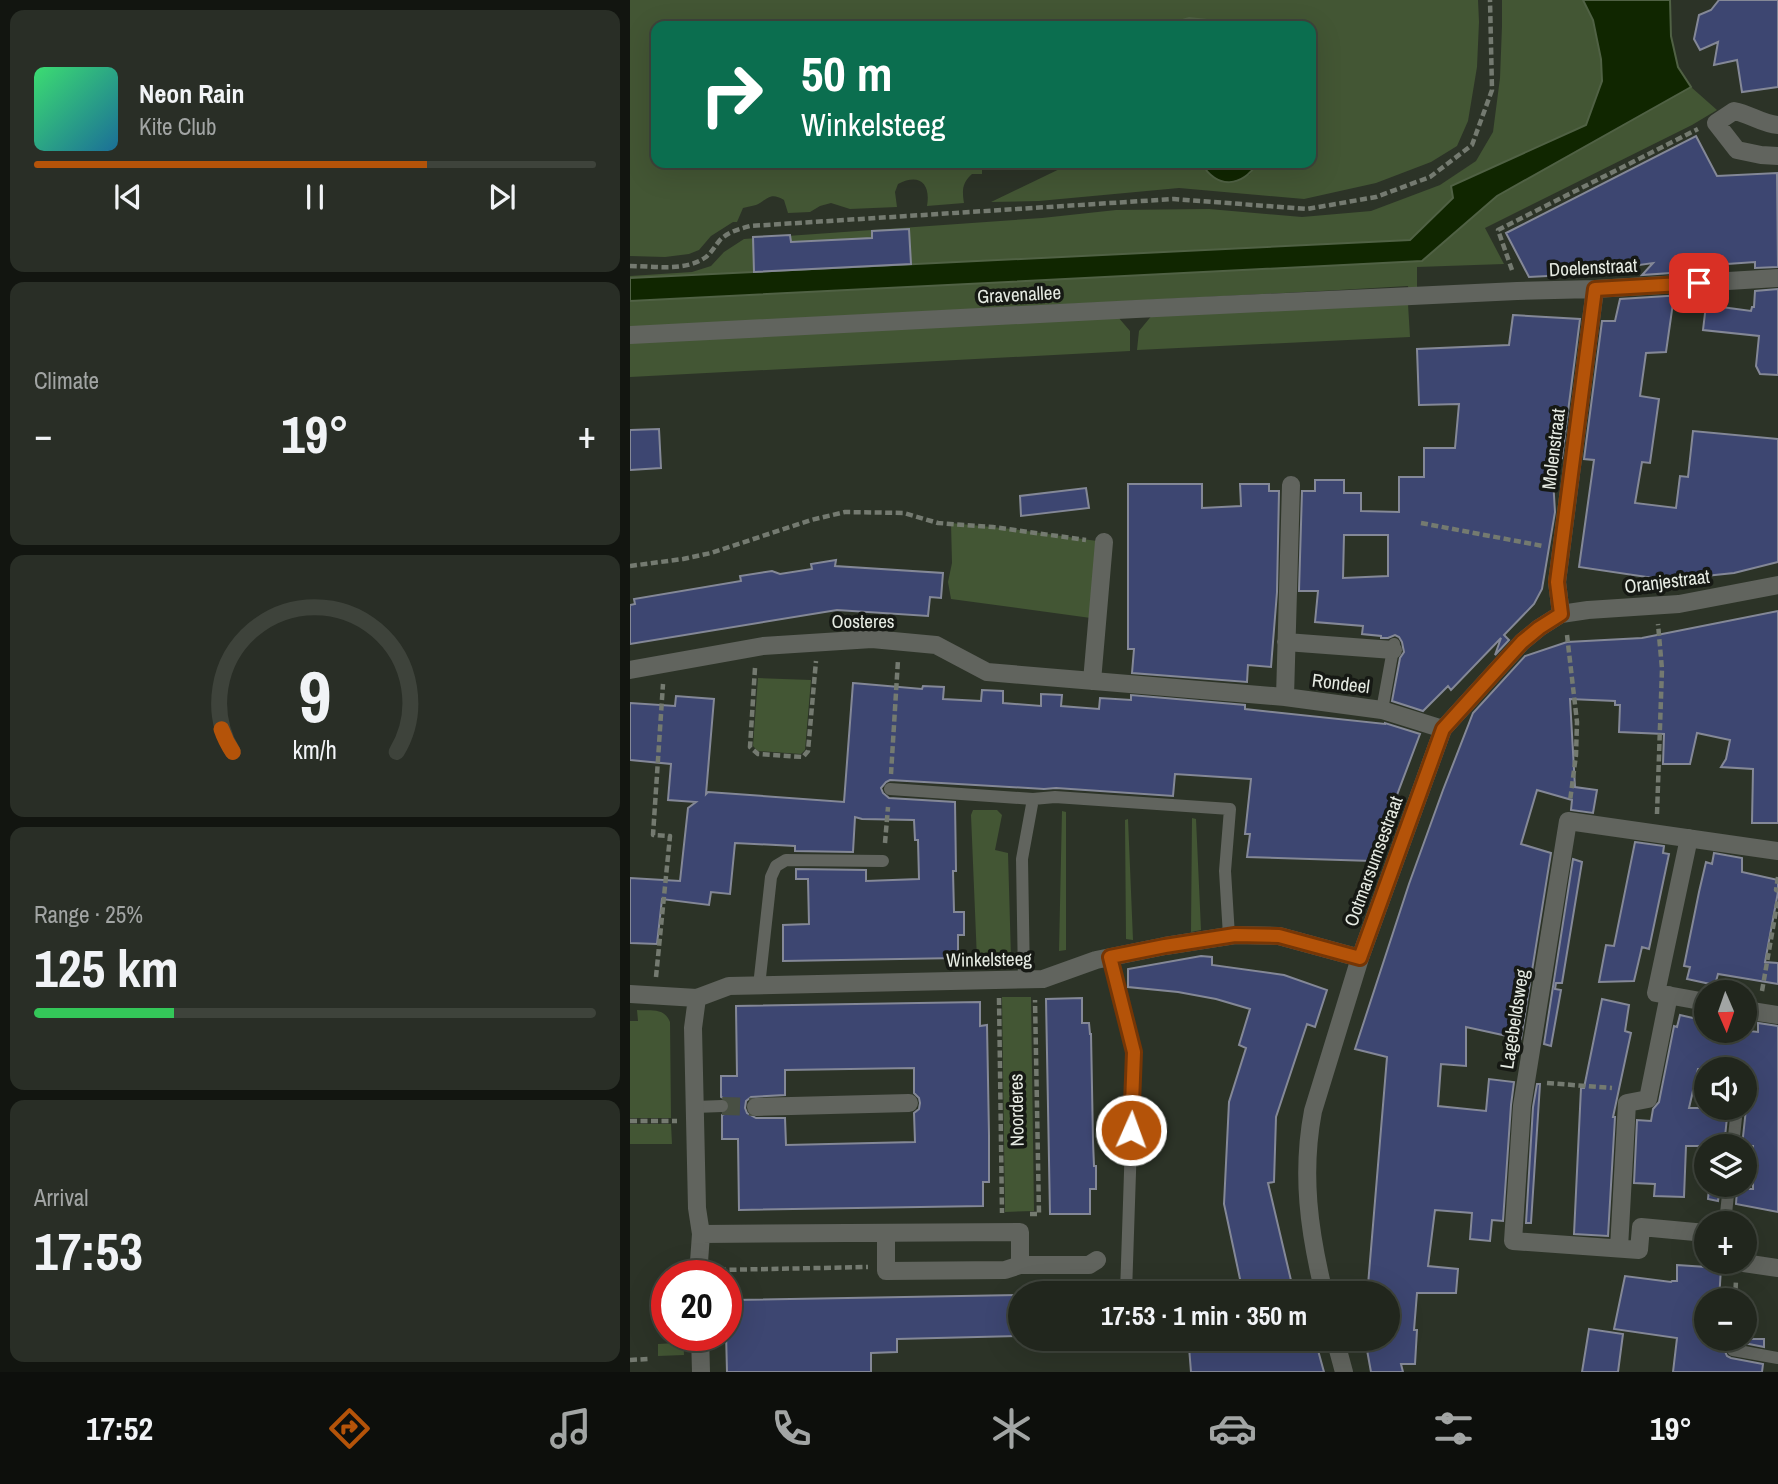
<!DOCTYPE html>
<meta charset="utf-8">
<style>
:root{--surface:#21261d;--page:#292e26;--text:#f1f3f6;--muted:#a2a5a4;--line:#3e433b;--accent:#b45309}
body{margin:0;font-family:"Archivo Narrow",sans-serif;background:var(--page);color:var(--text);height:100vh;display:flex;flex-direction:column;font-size:26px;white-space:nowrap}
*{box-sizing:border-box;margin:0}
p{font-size:23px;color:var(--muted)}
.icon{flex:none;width:38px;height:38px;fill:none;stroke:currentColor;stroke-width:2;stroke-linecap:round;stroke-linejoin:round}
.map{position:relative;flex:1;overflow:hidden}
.drawer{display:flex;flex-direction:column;gap:10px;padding:10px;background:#121510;width:630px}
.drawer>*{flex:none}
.hud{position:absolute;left:21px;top:21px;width:665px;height:147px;border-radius:14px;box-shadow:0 7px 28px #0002,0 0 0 2px var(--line);background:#0b6e4f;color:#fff;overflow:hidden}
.needle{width:46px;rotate:178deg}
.buttons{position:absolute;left:1064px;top:980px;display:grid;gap:14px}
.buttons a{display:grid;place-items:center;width:63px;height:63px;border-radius:50%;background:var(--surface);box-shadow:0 7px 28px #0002,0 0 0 2px var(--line);font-size:35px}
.speed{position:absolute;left:21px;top:1260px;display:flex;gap:14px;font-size:35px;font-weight:700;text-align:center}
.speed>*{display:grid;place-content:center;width:91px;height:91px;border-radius:50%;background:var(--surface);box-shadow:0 7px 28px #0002,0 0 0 2px var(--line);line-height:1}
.speed .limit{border:10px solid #d22;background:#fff;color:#111}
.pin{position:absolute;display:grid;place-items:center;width:60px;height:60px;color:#fff;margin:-30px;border-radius:14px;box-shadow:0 4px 10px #0006}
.me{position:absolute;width:77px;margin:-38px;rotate:2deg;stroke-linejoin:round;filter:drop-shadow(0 0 5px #0008)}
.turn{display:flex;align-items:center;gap:24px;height:147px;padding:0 35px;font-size:32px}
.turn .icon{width:91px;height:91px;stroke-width:2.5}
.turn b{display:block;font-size:49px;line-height:60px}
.big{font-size:52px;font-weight:800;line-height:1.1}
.drawer .widget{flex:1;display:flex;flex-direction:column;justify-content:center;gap:10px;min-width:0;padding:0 24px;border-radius:14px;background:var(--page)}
.drawer .dial{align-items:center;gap:0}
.dial svg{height:182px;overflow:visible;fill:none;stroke:var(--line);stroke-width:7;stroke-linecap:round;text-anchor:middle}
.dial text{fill:var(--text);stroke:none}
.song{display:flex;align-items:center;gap:21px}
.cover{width:84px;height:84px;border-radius:10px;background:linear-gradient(135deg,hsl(140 70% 55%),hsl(200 70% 35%))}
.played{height:7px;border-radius:4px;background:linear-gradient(90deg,var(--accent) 70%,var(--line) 70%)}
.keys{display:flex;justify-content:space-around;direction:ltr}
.heat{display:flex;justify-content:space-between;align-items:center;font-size:38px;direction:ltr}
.charge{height:10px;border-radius:5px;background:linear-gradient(90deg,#34c759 25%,var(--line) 0)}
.trip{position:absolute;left:378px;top:1281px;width:392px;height:70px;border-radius:35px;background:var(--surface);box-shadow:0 7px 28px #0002,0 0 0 2px var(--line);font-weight:800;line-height:70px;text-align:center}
.tab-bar{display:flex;height:112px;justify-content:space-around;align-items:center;background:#0d0f0c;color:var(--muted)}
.tab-bar .icon{width:49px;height:49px}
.tab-bar .current{color:var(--accent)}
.tab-bar b{font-size:32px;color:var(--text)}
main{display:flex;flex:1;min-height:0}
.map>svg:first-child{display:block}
.green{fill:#435634}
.water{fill:#102600;stroke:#506144;stroke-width:2}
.building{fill:#3d4671;stroke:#848897;stroke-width:2;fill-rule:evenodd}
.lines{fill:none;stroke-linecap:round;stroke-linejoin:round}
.minor-tunnel{stroke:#484f43;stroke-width:18;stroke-dasharray:18 9;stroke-linecap:butt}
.path{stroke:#747a70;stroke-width:4.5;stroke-dasharray:7 3.5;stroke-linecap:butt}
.service{stroke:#61645e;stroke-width:12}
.minor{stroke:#61645e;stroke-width:18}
.route-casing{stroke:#753606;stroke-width:18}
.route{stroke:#b45309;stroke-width:12}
.labels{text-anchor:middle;stroke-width:7;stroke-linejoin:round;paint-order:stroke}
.street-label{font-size:19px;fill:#e6ebe3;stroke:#161914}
</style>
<main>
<section class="drawer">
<div class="widget">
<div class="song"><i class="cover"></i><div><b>Neon Rain</b><p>Kite Club</p></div></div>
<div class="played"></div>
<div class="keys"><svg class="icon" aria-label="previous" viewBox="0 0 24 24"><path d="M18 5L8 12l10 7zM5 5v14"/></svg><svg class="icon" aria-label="pause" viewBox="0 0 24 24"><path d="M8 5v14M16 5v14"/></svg><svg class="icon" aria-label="next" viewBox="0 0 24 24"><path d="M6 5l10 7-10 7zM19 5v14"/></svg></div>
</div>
<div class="widget"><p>Climate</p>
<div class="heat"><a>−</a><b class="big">19°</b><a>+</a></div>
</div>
<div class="widget dial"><svg viewBox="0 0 100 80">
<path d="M14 69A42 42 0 1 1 86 69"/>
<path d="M14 69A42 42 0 0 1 9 59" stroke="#b45309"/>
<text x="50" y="56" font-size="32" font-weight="700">9</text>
<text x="50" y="72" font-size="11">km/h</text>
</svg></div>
<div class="widget"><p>Range · 25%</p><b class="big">125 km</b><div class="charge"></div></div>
<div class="widget"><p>Arrival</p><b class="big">17:53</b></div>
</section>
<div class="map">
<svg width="1148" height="1372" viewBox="0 0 1148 1372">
<rect width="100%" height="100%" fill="#2c3327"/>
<path class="green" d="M0,0H848L849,22L847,67L838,121L827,146L801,162L746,183L674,199L549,188L409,201L361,202L442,163H571L576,171L619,175L628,163H681V26H582L577,20L560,18L533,26H26V163H352V174H342C332,183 332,190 334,203L297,206C301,183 289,173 268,184L265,192L267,207L220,209L201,203L190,206L180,212L158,213L154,200C140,191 137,200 126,205C122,206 117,207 113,208L107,222H103L81,236L69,250L59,254L35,257L0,256Z
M872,0H953L963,20L971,58L972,81L956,125L821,186L823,198L780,240L0,278V276L62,272L81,266L94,252L114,239L412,218L486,210L579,209L672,217L741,211L810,185L846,161L863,132L870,78L872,26Z
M1061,87L1087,110L1062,125L855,228L874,264L787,267V294H779L778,286C519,301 259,312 0,328V301L792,261L867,196Z
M778,304L780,337L507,350L509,331L523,314Z
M488,317L500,331V351L0,377V342Z
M321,523L382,529L474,542L468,619L321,599L318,582L322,563Z
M128,678L181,680L175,750L171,754L128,751L123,746Z
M343,810H367L372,815L365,850L378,853L381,958L347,960L341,815Z
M432,811L436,812V950L429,951Z
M562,818L566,819L571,930L561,932Z
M498,819L503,940L496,939L495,820Z
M372,997H401L404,1211L375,1212Z
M7,1010C21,1011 34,1007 40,1022L41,1118H0V1021H8Z
M0,1124H41L42,1144H0Z
M45,1335H53L54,1355L28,1356V1344L45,1343Z"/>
<path class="water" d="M953,0H1040L1041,36L1048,67L1061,87L867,196L792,261L0,301V278L780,240L823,198L821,186L956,125L972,81L971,59L963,20Z
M559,18L577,20L582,26H533Z
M571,163H628C611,187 588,190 571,163Z"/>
<path class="building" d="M1089,0H1148V87L1112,92L1107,60L1084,65L1088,42L1070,50L1064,39L1069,15L1081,10Z
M1066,136L1087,176L1147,173L1148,267L1125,268V262L1083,265V270L1012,275L1023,263L937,275L899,277L876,233Z
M279,229L281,264L124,272L123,237L160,235L161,242L242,238V231Z
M1148,289V375L1130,374L1126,366L1129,336L1073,330L1076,305L1121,311L1122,307H1124L1125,291Z
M1084,293V301L1044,296L1036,352L1016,353L1010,396L1029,399L1020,463L1012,462L1005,503L1046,508L1050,476L1058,477L1063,431L1148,439V562L1104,573L1037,580L949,567L964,460L954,459L972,321H985L990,299Z
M883,315L950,319L932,458L926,457L923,479L925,512L912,589L904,604L874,635L879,640L865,655L871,638L821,690L818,686L793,711L762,701L770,658L774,652L772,642L769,637L765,635L758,638H751V636L732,634L733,626L685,622L688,591H669L672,491H685V480H714V493H731V511L769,512V477H794V448H825L829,404L789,405L787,349L879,345ZM714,535H758V576L713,578Z
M29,429L31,468L0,470V430Z
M498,484H572V508L611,506L610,484H639V491H649L647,592L641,667L618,665L617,682L502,673L504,649H498Z
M456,488L459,508L391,516L390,496Z
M206,560L205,566L313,573L311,598L300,597L298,616L207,610L0,644V605L5,604L4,599L111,581L110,576L142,571L150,574L182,569L181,564Z
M1148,611V823H1122L1123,769L1091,767L1096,759L1100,740L1067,733L1060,764H1033L1034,734L989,732L990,705H985V701L940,699L945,787L967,790L963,813L941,810L942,800L907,790L891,844L921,853L891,1039L836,1027V1066L811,1064L808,1106L856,1111L859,1079L884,1082L881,1105L873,1221L862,1220L860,1241L840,1239L842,1213L805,1210L798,1266L828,1269L826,1293H787L784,1330H787L785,1364H771L773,1372H741L735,1339H758V1293H741L742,1286L738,1285L757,1057L725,1049L779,884L813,790L843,713L895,656L937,642L1012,638Z
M223,683L292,689L293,686L314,687L313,699L351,701L352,690L373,691V703L411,706V694L432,695L431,706L469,709L470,698L501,700V695L615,705V709L755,724V723L790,734L742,861L617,857L620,834H615L621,779L545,774L543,796L426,788L414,789L260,780L256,782L251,788L253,793L259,798L325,802L326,871H323L324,912H334V935H328V958L153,961V925L179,924L178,879H166V869L236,870V881L289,879L288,840H285L284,820L232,819L225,817L223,852L165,851V846L105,843L100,894L81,892L79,905L32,899L27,944L0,943V878L50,881L58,808L66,802L38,800L41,764L0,760V703L45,706L46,696L84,699L76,794L78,792L214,802Z
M1005,842L1034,846L1033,853L1039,854L1019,949L1012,947L1004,981L969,982L976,945L984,946Z
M1084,853L1112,858V872L1148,880V892L1135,962L1148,963V984L1088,974L1085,985L1057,979L1060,967L1054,966L1069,892L1076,862L1082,864Z
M943,859L952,862L932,983H926L925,989L931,990L921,1046L914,1044Z
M571,956L582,957V965L654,975L697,990L685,1027L677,1024L646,1117L644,1182L638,1183L664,1293H613L594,1204L599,1102L616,1048L609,1045L620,1009L586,999L548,992L498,987V969Z
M452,998V1023H459L460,1034H461L463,1141L464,1166H466V1189H460V1214H420L416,999Z
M972,999L999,1005L995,1031L1001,1033L983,1117H985L978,1236L944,1234L951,1088H954Z
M350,1002V1026L357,1025L359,1135V1182H353V1206L109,1210L108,1139H92V1115L97,1113L101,1106L99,1101L91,1097V1076H107L106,1006ZM284,1068V1093L289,1098L290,1103L289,1109L284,1113L285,1142L156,1145L155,1118H126L117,1113L115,1108L116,1101L121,1097L155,1095V1070Z
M1050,1015L1076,1021V1031H1119L1128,1032V1023L1148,1026V1212L1106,1204L1107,1189H1123V1146H1112L1116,1109L1115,1069H1068L1059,1108H1098L1094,1146H1056L1054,1197L1024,1196L1025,1184L1004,1183L1007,1120L1021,1121L1023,1109L1029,1102L1044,1026L1047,1027Z
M907,1084H910L901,1223H896L903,1107Z
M1079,1189H1090L1088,1201L1078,1199Z
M1047,1265L1091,1268L1089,1300H1076V1339H1134V1347L1104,1341L1097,1344L1094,1349L1097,1356L1101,1358L1133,1364L1132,1372H1043L1047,1338L984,1329L995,1276L1041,1282L1042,1281H1047Z
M390,1295V1336L267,1339V1352L241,1353V1372H97L96,1332L104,1331L103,1300Z
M959,1329L993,1334L988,1372H952Z
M686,1343L694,1372H561L559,1347Z"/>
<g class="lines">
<path class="minor-tunnel" d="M92,1106L126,1107"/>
<path class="path" d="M0,266C24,266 55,272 76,257C82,252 85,246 90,240C98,232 109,229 120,226L544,199L677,209L746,197L800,177L842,145L862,90L860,0
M882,270L868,230L1068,129
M791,523L913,546
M0,566L53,559L81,553L181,520L215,512L274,513L308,523L363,527L456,540
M937,635L947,722L946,755L940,801
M125,668L120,747L128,754L173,757L178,751L186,661
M261,774L268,660
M1027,814L1032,669L1028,624
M255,843L258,807
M1148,877L1146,890L1148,891
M26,977L40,836L23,835L33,684
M1132,991L1148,899
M369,998L372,1213
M917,1083L982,1088
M0,1121H47
M400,1214H409L405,1000
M89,1270L238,1267
M1105,1300L1106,1280
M0,1360L18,1359"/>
<path class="service" d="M752,710L764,644
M260,789L403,799L425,797L600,809L595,871L599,936
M480,957L504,1052L496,1293
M394,979L392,859L403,799
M129,986L141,877L146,866L156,860L253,861
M65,1107L92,1106
M1103,1146L1107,1108
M1095,1223L1099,1185
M1103,1350L1148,1358"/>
<path class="minor" d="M1148,125C1132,124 1120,114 1104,111L1086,123L1107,150L1131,155L1148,156
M0,335L506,309L887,291L965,289L1148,278
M661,485L655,697L752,710L813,729
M931,614L927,582L965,289
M656,642L763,650
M0,670L133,646L242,639L306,645L357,672L655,697
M462,681L474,542
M1059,838L1026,993L1076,1002
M0,994L67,998
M1115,1010L1148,1015
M126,1107L279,1103
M1076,1233L1011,1227L1009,1250L883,1241L892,1106L938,821L1148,851
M71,1234L390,1232V1265L375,1270L256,1271V1234
M989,1248L997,1103L1018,1099L1039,995
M1107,1262L1148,1268
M390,1265H459L467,1260
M68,1276L71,1234L67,1208L63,1028L67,998L99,986L413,979L466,960L535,946L605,935L649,936L730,958
M694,1293C679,1231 671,1174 683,1111L730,958L813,729L892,642L909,628L931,614L958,610L1049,604L1148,585
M70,1335L71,1372
M705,1339L714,1372"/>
</g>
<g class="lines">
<defs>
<path id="route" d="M501,1130L504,1052L480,957L535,946L605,935L649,936L730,958L813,729L892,642L909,628L931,614L927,582L965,289L1069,283"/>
</defs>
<use href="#route" class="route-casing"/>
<use href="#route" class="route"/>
</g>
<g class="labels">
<g class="street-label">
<text transform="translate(963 267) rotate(-3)" y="7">Doelenstraat</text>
<text transform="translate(389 294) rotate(-3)" y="7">Gravenallee</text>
<text transform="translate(923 449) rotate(-83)" y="7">Molenstraat</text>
<text transform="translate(1037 581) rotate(-7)" y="7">Oranjestraat</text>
<text x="233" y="628">Oosteres</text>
<text transform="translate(711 683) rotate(7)" y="7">Rondeel</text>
<text transform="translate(743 861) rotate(-70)" y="7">Ootmarsumsestraat</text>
<text transform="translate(359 959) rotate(-1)" y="7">Winkelsteeg</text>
<text transform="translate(884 1019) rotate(-81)" y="7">Lagebeldsweg</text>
<text transform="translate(386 1110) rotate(-91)" y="7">Noorderes</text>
</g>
</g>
</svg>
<div class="buttons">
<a><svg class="needle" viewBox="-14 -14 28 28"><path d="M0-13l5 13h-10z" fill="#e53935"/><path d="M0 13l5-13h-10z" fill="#a2a5a4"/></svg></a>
<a><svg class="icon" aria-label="sound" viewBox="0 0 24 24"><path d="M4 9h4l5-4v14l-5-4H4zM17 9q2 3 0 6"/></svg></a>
<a><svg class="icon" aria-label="layers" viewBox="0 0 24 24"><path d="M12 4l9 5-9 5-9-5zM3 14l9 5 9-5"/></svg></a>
<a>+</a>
<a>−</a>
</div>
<div class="speed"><div class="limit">20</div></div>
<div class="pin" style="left:1069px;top:283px;background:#d93025"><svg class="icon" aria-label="arrive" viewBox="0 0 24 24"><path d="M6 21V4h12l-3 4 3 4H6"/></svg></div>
<svg class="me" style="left:501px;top:1130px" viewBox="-20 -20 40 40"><circle r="17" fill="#b45309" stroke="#fff" stroke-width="3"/><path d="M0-11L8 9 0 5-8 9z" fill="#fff"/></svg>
<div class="trip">17:53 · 1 min · 350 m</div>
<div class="hud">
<div class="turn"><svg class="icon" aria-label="right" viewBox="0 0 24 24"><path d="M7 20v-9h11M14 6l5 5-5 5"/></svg><div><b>50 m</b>Winkelsteeg</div></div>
</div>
</div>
</main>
<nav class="tab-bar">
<b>17:52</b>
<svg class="icon current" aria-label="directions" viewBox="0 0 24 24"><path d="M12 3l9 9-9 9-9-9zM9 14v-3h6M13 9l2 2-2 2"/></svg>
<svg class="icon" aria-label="music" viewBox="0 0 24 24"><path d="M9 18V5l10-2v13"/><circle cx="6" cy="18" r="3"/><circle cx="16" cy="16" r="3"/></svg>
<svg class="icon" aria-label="phone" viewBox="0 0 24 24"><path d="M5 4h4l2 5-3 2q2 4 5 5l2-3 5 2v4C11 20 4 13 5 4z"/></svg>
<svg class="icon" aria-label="climate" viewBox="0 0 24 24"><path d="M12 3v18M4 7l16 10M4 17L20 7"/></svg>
<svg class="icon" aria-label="car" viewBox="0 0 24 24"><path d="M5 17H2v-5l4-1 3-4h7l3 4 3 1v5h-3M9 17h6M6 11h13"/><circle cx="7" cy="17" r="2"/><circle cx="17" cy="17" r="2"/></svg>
<svg class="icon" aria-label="filters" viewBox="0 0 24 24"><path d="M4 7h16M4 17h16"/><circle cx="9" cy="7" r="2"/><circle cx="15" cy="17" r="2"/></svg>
<b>19°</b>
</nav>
